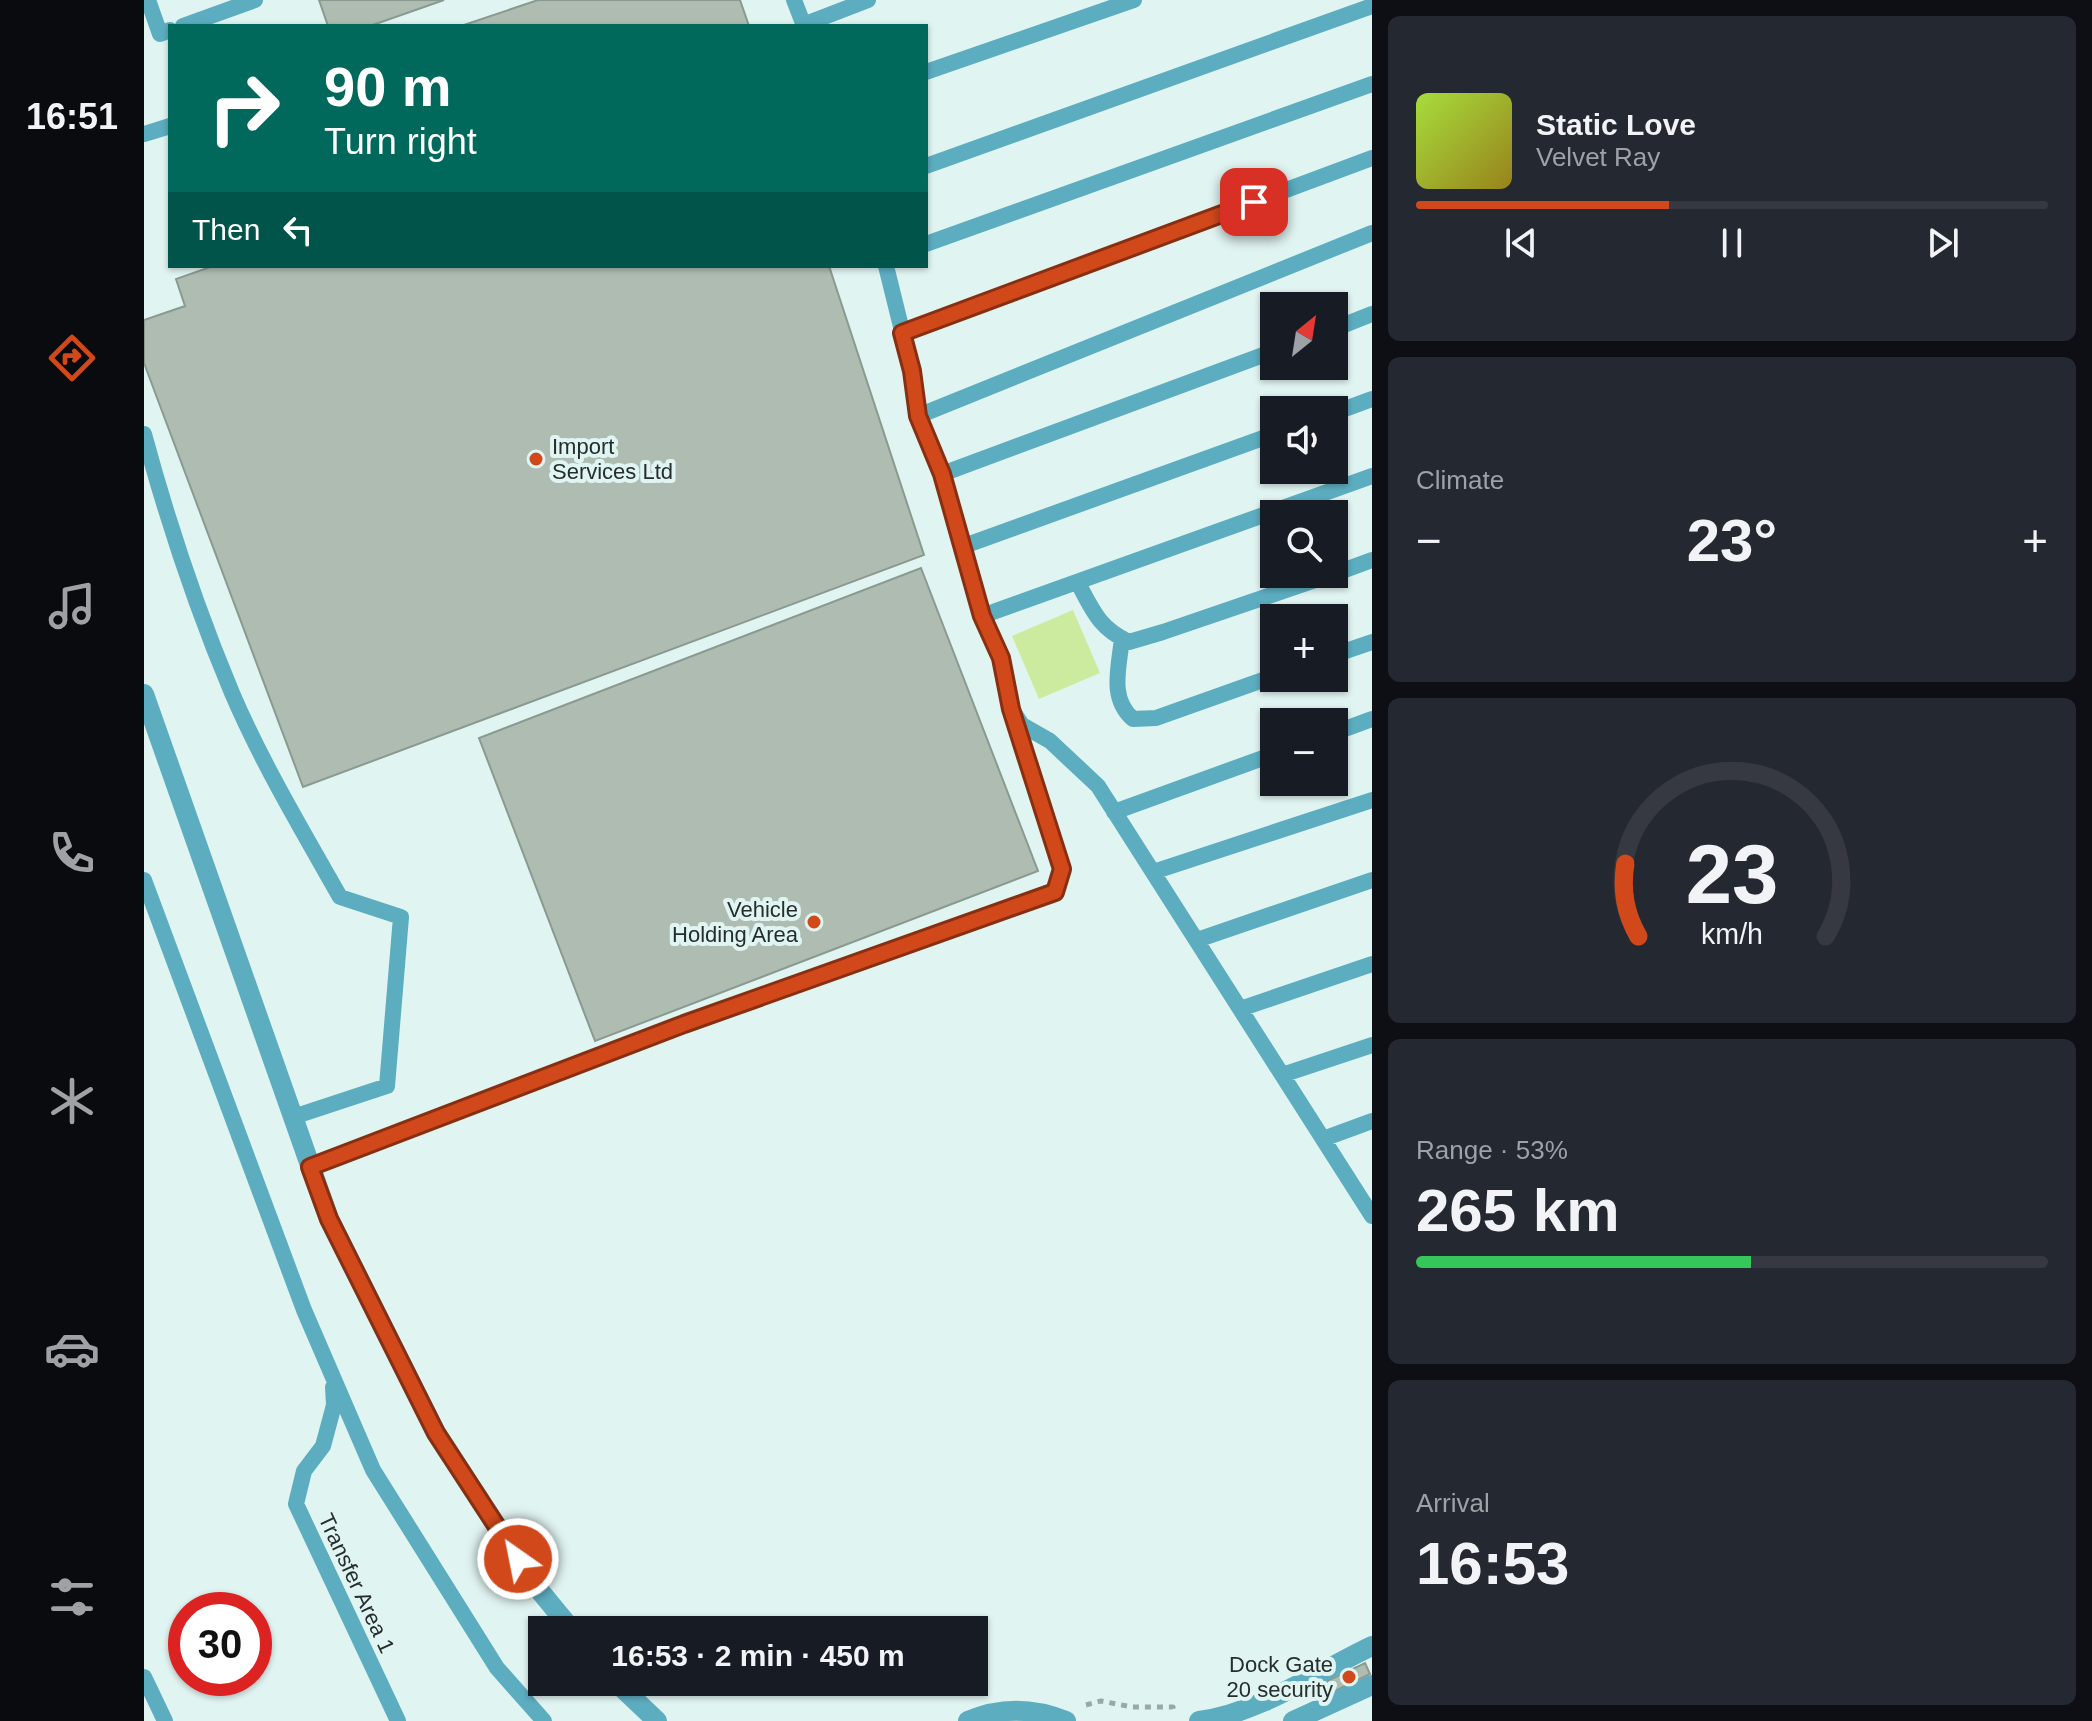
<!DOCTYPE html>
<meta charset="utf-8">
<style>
:root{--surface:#171b24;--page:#242831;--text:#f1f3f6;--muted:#9ea1a6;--line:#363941;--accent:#d1491a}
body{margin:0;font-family:Arial,sans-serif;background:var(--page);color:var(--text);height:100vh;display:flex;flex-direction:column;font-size:30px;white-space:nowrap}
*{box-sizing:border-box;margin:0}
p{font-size:26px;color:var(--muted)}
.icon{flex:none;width:44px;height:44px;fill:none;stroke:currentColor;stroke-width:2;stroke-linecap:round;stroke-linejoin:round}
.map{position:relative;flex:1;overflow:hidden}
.details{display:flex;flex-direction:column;gap:16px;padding:16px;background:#0d0f14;width:720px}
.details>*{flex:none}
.hud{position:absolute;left:24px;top:24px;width:760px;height:244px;border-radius:0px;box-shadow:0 2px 6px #0004;background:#00695c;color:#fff;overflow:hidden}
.needle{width:52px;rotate:30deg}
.fabs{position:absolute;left:1116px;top:292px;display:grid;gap:16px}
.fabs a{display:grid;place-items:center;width:88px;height:88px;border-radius:0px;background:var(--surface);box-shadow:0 2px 6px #0004;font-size:40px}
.speed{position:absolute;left:24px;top:1592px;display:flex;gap:16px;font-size:40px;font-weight:700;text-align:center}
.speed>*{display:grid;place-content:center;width:104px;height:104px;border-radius:50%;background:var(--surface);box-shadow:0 2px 6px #0004;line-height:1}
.speed .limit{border:12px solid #d22;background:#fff;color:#111}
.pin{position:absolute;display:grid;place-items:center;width:68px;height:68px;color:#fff;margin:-34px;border-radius:16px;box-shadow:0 4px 12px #0006}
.me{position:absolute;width:88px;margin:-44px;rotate:327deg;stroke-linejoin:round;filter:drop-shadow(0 0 6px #0008)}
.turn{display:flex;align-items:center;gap:28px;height:168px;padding:0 24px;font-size:36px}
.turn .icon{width:104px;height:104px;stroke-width:2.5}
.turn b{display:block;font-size:56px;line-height:68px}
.then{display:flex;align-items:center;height:76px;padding:0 24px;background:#0003;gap:16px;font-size:30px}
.big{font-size:60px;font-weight:700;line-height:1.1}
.details .widget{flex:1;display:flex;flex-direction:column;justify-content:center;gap:12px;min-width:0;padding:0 28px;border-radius:12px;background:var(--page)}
.details .dial{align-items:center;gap:0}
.dial svg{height:208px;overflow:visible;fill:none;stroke:var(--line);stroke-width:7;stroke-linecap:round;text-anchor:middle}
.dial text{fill:var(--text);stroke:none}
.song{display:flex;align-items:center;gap:24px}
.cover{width:96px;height:96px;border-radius:12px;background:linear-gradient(135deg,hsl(80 70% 55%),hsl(50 70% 35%))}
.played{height:8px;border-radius:4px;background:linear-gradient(90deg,var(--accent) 40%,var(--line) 40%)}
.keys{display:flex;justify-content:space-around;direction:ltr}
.heat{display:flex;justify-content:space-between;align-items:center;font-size:44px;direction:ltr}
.charge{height:12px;border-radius:6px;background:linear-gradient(90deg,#34c759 53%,var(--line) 0)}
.trip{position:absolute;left:384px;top:1616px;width:460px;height:80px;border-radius:0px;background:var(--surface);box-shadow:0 2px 6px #0004;font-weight:700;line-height:80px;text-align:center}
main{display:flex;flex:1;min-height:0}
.dock{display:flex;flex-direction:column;width:144px;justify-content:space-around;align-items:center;background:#090b0e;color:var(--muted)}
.dock .icon{width:56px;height:56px}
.dock .current{color:var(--accent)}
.dock b{font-size:36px;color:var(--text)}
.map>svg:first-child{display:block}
.green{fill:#cceb9f}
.building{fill:#aebcb2;stroke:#8b9a90;stroke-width:2}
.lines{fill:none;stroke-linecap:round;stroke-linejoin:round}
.path{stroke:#9aa9a7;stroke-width:5;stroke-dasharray:6 6;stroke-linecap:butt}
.service{stroke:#5dadc0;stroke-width:16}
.minor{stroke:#5dadc0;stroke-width:20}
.route-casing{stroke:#882f11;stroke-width:20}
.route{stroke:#d1491a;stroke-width:14}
.poi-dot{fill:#d1491a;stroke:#e0f4f1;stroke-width:3}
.labels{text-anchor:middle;stroke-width:8;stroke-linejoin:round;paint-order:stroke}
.poi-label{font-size:22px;fill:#262e2d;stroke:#e0f4f1;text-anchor:end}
.street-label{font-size:22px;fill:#262e2d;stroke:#e0f4f1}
</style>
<main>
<nav class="dock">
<b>16:51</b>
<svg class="icon current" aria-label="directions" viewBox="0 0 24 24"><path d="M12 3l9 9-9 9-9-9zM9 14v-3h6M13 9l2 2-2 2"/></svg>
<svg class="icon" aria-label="music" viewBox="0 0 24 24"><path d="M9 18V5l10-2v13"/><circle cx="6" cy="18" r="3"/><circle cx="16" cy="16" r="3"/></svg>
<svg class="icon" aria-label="phone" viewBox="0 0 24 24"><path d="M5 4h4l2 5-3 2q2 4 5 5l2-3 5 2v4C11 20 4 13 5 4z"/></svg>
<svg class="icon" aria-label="climate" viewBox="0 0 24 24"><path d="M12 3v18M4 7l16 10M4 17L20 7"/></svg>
<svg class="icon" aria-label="car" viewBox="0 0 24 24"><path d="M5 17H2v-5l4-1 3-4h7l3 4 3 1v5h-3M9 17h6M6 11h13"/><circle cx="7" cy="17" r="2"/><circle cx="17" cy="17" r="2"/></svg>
<svg class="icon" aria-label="filters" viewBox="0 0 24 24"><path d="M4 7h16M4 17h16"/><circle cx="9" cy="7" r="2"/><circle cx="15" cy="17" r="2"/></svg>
</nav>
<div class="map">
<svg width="1228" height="1721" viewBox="0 0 1228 1721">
<rect width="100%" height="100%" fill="#e0f4f1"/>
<path class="green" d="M929,610L956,673L895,699L868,636Z"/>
<path class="building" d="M175,0H300L226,26H184Z
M394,0H596L605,26H317Z
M69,266H685L780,555L159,787L0,363V320L41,306L32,279Z
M777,568L894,871L451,1041L335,738Z
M1221,1663L1226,1674L1189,1692L1183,1681Z"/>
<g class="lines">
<path class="path" d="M942,1705L957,1701L988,1707H1029L1031,1714"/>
<path class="service" d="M4,0L16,34L26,30
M650,0L660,26
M659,25L724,0
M39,26L111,0
M782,72L990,0
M0,134L26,126
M782,166L1228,6
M782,244L1228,84
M1190,329L1228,314
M758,333L1228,158
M1190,413L1228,399
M774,416L1228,233
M0,434C23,519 54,612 88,693C118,763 158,830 196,897L257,917L243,1086L149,1117
M798,474L1130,351
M820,546L1130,434
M1190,574L1228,560
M934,583C949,611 955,628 985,642L1019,632L1189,574
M838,616L1228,476
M978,638C975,668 965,698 989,719L1012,718L1130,676
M1190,655L1228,642
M870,713L878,725L906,741L954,786L1228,1216
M1190,733L1228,719
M970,812L1130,754
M1009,872L1228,800
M0,880L160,1310L229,1470L353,1668L400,1721
M1053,940L1228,880
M1096,1009L1228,964
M1138,1075L1228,1045
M1179,1139L1228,1121
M166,1167L540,1024L911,892L918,869L867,709L857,658L838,616L798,474L774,416L768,371L742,266
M189,1387L190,1405L179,1446L160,1471L152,1504L254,1721
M0,1677L21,1721"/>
<path class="minor" d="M0,694L185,1219L292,1433L391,1585L428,1630
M472,1682L513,1721
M824,1721C856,1707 890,1708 922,1721
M1055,1721C1116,1713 1173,1672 1228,1646
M1149,1721L1228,1685"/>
</g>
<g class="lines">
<defs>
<path id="route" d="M374,1559L292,1433L185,1219L166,1167L540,1024L911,892L918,869L867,709L857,658L838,616L798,474L774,416L768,371L758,333L1110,202"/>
</defs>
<use href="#route" class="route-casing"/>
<use href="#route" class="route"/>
</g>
<g class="poi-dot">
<circle cx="392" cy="459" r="8"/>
<circle cx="670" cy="922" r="8"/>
<circle cx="1205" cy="1677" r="8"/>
</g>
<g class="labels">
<g class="poi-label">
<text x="408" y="454" text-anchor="start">Import<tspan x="408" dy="25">Services Ltd</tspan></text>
<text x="654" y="917">Vehicle<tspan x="654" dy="25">Holding Area</tspan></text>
<text x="1189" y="1672">Dock Gate<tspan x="1189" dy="25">20 security</tspan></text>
</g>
<g class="street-label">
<text transform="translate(213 1583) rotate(65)" y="8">Transfer Area 1</text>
</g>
</g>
</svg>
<div class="fabs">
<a><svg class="needle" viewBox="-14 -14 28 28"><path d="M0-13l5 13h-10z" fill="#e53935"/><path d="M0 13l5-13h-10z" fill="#9ea1a6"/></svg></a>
<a><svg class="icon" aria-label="sound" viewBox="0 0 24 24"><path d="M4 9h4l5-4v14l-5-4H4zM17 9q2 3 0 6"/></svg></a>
<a><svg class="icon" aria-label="search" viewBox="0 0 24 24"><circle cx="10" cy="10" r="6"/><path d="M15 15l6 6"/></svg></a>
<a>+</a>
<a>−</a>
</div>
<div class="speed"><div class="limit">30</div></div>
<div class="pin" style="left:1110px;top:202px;background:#d93025"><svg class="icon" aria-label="arrive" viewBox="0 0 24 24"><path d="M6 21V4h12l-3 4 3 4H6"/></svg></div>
<svg class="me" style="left:374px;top:1559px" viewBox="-20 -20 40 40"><circle r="17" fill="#d1491a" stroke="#fff" stroke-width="3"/><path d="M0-11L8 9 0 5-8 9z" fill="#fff"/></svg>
<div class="trip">16:53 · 2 min · 450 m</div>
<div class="hud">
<div class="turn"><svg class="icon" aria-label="right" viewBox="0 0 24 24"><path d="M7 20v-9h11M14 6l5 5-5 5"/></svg><div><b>90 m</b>Turn right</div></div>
<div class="then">Then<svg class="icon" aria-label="left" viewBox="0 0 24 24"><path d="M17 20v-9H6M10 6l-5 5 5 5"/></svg></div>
</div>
</div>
<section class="details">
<div class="widget">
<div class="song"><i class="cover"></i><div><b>Static Love</b><p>Velvet Ray</p></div></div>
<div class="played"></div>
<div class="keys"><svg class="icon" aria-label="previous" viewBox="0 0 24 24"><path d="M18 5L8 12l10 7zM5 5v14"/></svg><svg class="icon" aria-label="pause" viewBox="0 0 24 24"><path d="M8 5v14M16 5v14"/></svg><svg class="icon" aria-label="next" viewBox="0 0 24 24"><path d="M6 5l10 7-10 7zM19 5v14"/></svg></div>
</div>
<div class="widget"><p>Climate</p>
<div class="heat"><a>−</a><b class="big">23°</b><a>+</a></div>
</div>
<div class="widget dial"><svg viewBox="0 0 100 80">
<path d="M14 69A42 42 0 1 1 86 69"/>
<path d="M14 69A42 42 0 0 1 9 41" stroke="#d1491a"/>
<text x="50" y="56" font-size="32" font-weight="700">23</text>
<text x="50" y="72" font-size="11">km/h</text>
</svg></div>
<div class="widget"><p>Range · 53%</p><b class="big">265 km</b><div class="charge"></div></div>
<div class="widget"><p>Arrival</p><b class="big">16:53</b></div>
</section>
</main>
